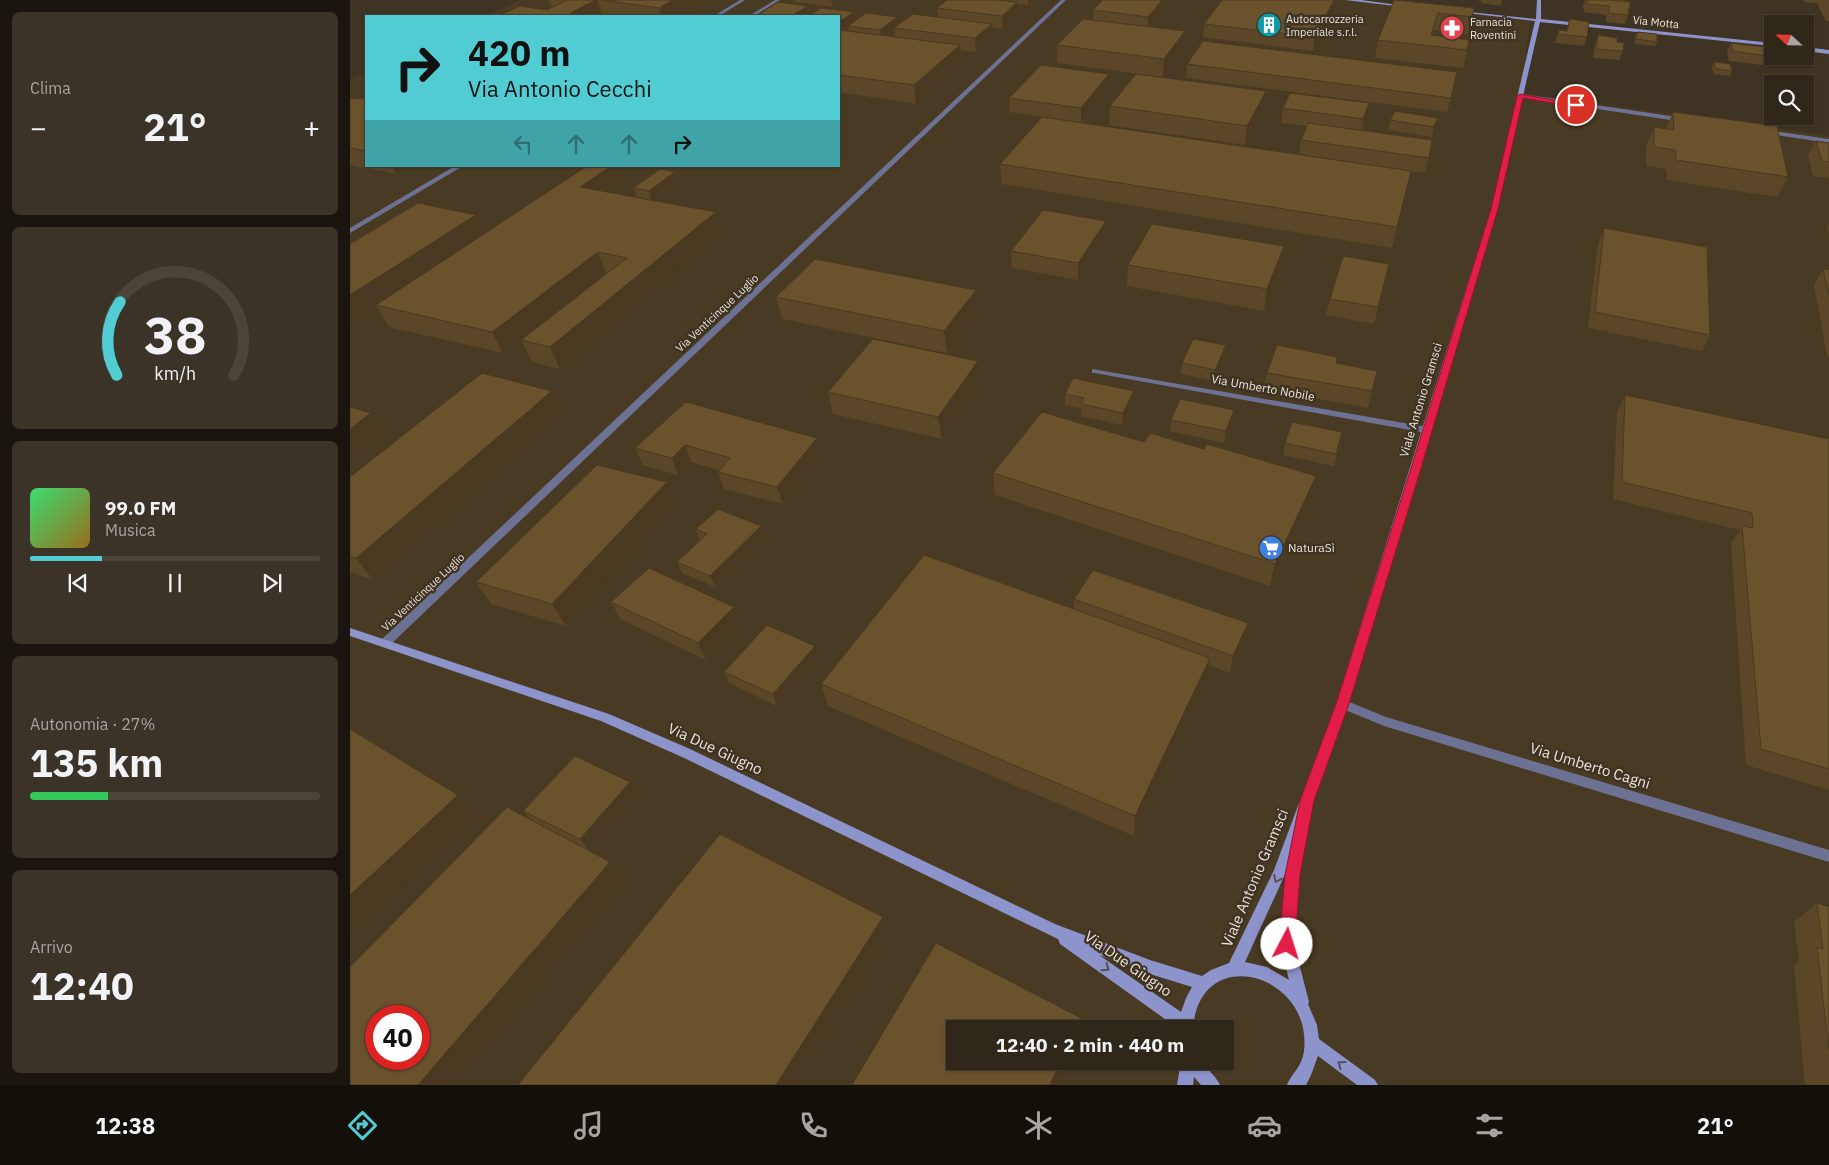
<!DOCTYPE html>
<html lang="it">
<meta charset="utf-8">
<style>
:root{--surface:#2f271a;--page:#3b3327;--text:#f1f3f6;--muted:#a7a5a2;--line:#4a4439;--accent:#51ccd2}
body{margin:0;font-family:"IBM Plex Sans",sans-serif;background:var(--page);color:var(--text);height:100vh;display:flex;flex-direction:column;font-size:19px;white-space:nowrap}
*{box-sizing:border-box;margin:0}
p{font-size:16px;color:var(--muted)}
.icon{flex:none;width:28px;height:28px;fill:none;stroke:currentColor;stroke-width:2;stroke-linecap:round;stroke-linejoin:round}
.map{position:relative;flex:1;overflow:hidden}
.panel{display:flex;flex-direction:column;gap:12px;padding:12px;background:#1a150e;width:350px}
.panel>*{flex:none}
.guide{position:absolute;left:15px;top:15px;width:475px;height:152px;border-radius:0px;box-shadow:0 1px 4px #0004,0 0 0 1px var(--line);background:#51ccd2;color:#111;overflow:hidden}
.needle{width:32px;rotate:292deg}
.tools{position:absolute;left:1414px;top:15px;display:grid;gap:10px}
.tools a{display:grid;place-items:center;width:50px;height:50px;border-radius:0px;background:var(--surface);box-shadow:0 1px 4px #0004,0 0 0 1px var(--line);font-size:25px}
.speed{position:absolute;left:15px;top:1005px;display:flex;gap:10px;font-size:25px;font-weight:700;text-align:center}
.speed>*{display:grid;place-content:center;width:65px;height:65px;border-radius:50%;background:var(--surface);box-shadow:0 1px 4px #0004,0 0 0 1px var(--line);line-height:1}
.speed .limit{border:8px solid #d22;background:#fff;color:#111}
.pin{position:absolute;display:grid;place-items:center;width:42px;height:42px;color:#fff;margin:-21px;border:2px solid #fff;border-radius:50%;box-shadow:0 1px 5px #0007}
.me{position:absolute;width:55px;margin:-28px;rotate:5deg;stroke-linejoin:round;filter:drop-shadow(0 0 4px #0008)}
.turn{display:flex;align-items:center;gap:18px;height:105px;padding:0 20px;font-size:22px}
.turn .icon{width:65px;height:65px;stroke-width:2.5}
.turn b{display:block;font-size:35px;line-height:42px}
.lanes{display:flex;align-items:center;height:48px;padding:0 20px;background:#0003;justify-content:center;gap:25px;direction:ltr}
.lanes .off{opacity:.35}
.big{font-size:38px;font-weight:700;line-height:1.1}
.panel .tile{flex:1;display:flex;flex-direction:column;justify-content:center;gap:8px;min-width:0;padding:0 18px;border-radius:8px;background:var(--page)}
.panel .dial{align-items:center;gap:0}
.dial svg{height:130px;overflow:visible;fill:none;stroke:var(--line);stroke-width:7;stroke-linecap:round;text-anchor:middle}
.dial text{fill:var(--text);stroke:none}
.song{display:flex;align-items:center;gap:15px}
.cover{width:60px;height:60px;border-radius:8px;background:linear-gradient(135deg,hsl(140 70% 55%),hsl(40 70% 35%))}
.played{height:5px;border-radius:2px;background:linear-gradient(90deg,var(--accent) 25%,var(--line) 25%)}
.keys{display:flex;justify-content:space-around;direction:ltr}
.heat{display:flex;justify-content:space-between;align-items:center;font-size:28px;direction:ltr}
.charge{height:8px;border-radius:4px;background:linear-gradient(90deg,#34c759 27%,var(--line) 0)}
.trip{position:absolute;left:596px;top:1020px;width:288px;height:50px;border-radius:0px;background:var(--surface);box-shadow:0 1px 4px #0004,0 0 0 1px var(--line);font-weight:700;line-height:50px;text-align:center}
.tabs{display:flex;height:80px;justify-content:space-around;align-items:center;background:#13100a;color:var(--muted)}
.tabs .icon{width:35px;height:35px}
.tabs .selected{color:var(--accent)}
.tabs b{font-size:22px;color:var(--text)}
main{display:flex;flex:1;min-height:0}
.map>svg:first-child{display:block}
.built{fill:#493b23;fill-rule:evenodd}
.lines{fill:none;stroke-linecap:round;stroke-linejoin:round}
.street{fill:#6d7295;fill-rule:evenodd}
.secondary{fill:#8d93cb;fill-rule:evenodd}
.wall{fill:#5b4727;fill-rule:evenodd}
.shaded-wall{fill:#4a3920}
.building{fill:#6a522d;stroke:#4a3920;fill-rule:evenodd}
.oneway{stroke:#565055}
.route{fill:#e11d48;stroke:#92132f}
.labels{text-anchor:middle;stroke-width:5;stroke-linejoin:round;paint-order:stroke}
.far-poi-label{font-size:11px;fill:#eae2d8;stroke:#3f3423;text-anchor:start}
.far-street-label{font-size:11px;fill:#eae2d8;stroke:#3f3423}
.street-label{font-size:12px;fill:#eae2d8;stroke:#3f3423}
.poi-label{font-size:12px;fill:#eae2d8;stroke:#3f3423;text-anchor:start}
.near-street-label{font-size:15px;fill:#eae2d8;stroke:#3f3423}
</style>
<main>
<section class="panel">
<div class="tile"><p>Clima</p>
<div class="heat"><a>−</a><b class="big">21°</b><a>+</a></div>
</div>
<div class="tile dial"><svg viewBox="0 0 100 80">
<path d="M14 69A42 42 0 1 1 86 69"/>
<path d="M14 69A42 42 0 0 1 16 24" stroke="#51ccd2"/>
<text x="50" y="56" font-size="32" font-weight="700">38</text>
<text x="50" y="72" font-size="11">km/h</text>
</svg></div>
<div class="tile">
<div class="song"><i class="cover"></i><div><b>99.0 FM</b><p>Musica</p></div></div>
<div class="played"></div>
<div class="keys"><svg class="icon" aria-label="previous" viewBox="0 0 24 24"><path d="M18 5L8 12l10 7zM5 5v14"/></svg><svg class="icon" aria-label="pause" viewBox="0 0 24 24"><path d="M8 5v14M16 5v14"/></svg><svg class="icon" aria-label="next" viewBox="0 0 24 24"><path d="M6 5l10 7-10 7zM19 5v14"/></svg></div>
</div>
<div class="tile"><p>Autonomia · 27%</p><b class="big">135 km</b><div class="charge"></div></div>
<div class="tile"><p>Arrivo</p><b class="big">12:40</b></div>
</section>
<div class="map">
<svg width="1479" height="1085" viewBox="0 0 1479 1085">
<rect width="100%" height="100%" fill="#3f3423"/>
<path class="built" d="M170,0H996L1180,21L1171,93L1479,136V1085H0V79L16,72V166H489V16H135ZM26,1016H69V1059H26ZM605,1029H875V1061H605Z"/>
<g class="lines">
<path class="street" d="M390,0H395L369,16H364Z
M425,0H430L404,16H399Z
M711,0H716L39,646L35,647L31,646L30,643L31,640Z
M1170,94L1334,118L1337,120L1334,122L1168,97V95Z
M1416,130L1479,139V143L1414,133V131Z
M105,166H113L0,233V228Z
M742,369L1077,427L1081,430L1077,433L745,373H742Z
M992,699L1036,717L1479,850V862L1034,726L988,707L986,704L988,701Z"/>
<path class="secondary" d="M995,0H1011L1056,6L1054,7Z
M1187,0H1191V19L1422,43V46L1190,22L1147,209L998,704L954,824L957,829L950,875L944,944L959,1002L958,1004L967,1025L969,1039L1025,1080L1028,1085H1007L968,1056L961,1075L956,1085H937C943,1071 951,1069 954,1051C963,973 849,941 843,1029H829L710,944L708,939L332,757L251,721L0,636V628L259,714L340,749L705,924L800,960L852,976L861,970L879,963L924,870L986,704L1141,209L1185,21L1108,12L1110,11L1186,19ZM937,870L930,944L939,980L917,967L895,962ZM749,955L800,974L842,987L836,998L831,1012Z
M1455,47L1479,50V54L1455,51Z
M831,1061H852C857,1070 866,1076 870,1085H851L844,1077L843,1085H827Z"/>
</g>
<path class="wall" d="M199,0H355L356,1L329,16H148L197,10L202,7Z
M444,0H493L483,7L445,2Z
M597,0H684L678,5L667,4V15L653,29L642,27L643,37L626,52L611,50L612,63L566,104L489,92V16L504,12L505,21L492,30L499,31L498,26L547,17L548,25L588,17L587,8ZM544,29L545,37L536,36Z
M753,0H817L816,7L800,27L835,31L834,48L813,77L707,63V45L743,20V10Z
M1044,0L1122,17L1118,34L1084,30L1082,35L1117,50L1113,68L1025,58L1028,40Z
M1125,0H1152L1151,6L1131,3L1132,1Z
M1235,0H1276V2L1280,8L1275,24L1256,22V15L1234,12L1233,6Z
M1454,0H1479V21H1476L1467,3L1455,2Z
M982,12L963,51L853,37L854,24Z
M1220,19L1237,37L1234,46L1205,43L1209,30L1216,31Z
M1287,32L1307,42L1305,46L1285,44V36Z
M1248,35L1267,42L1273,51L1269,60L1243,58L1245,44Z
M1381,43L1416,56L1412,65L1379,61L1377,52Z
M1364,62L1382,71L1380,76L1364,74L1362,67Z
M837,64L1101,98L1097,112L836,78Z
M759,88L731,123L660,112L659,98Z
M916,91L914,110L895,145L759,125L760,106Z
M16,97V166H60L46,174L0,165V98L11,99Z
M933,108L1016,117L1012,131L1082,140L1075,173L949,154L951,140L957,126L931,123Z
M1323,112L1438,177L1427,197L1317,180L1316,169L1296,166V146L1304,127L1316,129Z
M1040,120L1086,128L1082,137L1038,130Z
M1466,141L1479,143V178L1463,176L1458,156Z
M650,164L1061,171L1042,248L652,184Z
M237,166H267L273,183L259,193L287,198L283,188L325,172L328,182L303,201L366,212L372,233L210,369L182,362L171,340L257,273H256L153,353L39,327L27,307L0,325V244L135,234Z
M1479,224V234L1477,227Z
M1254,228L1360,335L1352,351L1238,328L1248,244Z
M756,237L728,280L662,268L661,251Z
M934,246L931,267L914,311L777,286L778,265Z
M1039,264L1024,324L976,315L980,299Z
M1473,269L1479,270V356L1477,355L1464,285Z
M426,297L628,311L597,353L432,319Z
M876,345L874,357L864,381L831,374L832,363Z
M1027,371L1018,408L914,389L917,373Z
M630,383L592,439L483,414L478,392Z
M784,391L783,402L772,425L731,416V408L715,405V394Z
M1275,395L1479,439V790L1396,765L1381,543L1390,530L1263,499L1267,412Z
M213,413L23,580L0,572V477Z
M821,420L882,422L874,443L820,431Z
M992,432L984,466L933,455L935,443Z
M467,438L472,455L433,504L374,489L368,472L369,470L341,462L328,475L293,465L285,448Z
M794,442L961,498L920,586L645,495L643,473Z
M317,482L326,505L216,626L141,604L126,582Z
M411,526L415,538L365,587L332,573L327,562L350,540L346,529Z
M724,599L898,623L895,640L880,673L859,665L857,680L784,836L478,706L471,684L724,609Z
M261,602L384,607L391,624L356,660L270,619Z
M469,657L427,706L379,683L374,672Z
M287,792L238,850L207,834L260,862L274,882L104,1085H0L181,820L173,811Z
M1467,903L1479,907V1085H1455L1444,965L1449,961L1444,922Z"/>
<path class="shaded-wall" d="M246,0H247L252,16H221L220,13Z
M323,0H355L356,1L329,16H312L309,8Z
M481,0H493L483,7Z
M678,0H684L678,5Z
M812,0H817L816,7L797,30L798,17Z
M984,0L982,12L963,51L965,37Z
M667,2V15L653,29L652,16Z
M458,6L459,15L457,16H441Z
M504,12L505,21L489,32V22Z
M547,17L548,26L544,28V29L531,39L530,30Z
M642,24L643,37L626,52L625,38Z
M835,31L834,48L813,77L814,59Z
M610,45L612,63L566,104L564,85Z
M759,74V88L731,123V108Z
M916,91L914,110L895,145L897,126Z
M1019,103L1016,117L1010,134L1013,119Z
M1088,118L1086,128L1082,137L1084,127Z
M42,166H60L46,174Z
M261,166H267L273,183L238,207L230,187Z
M325,172L328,182L302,202L299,191Z
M366,212L372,233L210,369L200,347Z
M126,215L136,235L26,305L27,307L0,325V295Z
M756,221V237L728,280V263Z
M934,246L931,267L914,311L917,289Z
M248,252L256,273L153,353L142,332Z
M626,290L628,311L597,353L594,331Z
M876,345L874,357L864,381L865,370Z
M628,361L630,383L592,439L588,417Z
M202,391L213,413L23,580L6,558Z
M784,391L783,402L772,425L773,413Z
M884,410L882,422L874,443L876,431Z
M21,413L36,435L0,463V429Z
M467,438L472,455L433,504L427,487Z
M335,445L341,462L328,475L322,458Z
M966,476L961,498L920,586L925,564Z
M317,482L326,505L216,626L202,604Z
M411,526L415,538L365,587L360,576Z
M384,607L391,624L356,660L348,643Z
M898,623L895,640L880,673L883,656Z
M465,646L469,657L427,706L423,694Z
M860,658L857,680L784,836L785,816Z
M280,782L287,792L238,850L230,839Z
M108,795L126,816L0,936V895Z
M260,862L274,882L104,1085H68Z
M533,917L539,936L446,1085H426Z
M731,1018L732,1029H726Z
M711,1061H719L708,1085H700Z"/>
<path class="building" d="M217,0H246L220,13L244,16H148L170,6L197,10Z
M252,0H323L309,8Z
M597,0H646L667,2L652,16L587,8Z
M753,0H812L798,17L743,10Z
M872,0H984L965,37L854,24Z
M1044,0L1124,8L1122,17L1088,13L1081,35L1119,40L1117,50L1028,40Z
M1236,0H1260L1280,2V8H1278L1279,15L1259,13V6L1237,4Z
M428,2L458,6L441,16H420L408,15Z
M471,8L504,12L489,22V16H458Z
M516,13L547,17L530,30L498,26Z
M563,14L642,24L625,38L544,28Z
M733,19L835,31L814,59L707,45Z
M1220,19L1239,22L1237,37L1208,34L1209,30L1217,31Z
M489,30L610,45L564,85L489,75Z
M1287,32L1307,34V42L1286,39Z
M1248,35L1267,38V42L1274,43L1273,51L1246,49Z
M853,41L1107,72L1101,98L837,64Z
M1381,43L1414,47L1416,56L1383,51Z
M1364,62L1380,64L1382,71L1366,69Z
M691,65L759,74L731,108L659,98Z
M786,74L916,91L897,126L760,106Z
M940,93L1019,103L1013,119L933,108Z
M16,97V151L0,148V98L11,99Z
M1045,111L1088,118L1084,127L1040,120Z
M1323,112L1427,126L1438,177L1326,160L1325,150L1304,147V127L1324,130Z
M692,117L1061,171L1047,227L650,164Z
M958,123L1082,140L1079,158L951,140Z
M1466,141L1479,143V162L1472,161Z
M237,166H261L230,187L366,212L200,347L171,340L277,258L248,252L142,332L26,305Z
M310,169L325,172L299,191L283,188Z
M68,203L126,215L0,295V244Z
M693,210L756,221L728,263L661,251Z
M802,224L934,246L917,289L778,265Z
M1254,228L1357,247L1360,335L1245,312Z
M993,256L1039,264L1028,307L980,299Z
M465,259L626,290L594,331L426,297Z
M1473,269L1479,270V295Z
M523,339L628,361L588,417L478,392Z
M843,339L876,345L865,370L832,363Z
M927,345L987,357L986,363L1027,371L1022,391L917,373Z
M132,373L202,391L6,558L0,556V477Z
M723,378L784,391L773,413L731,404L734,398L715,394Z
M1275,395L1479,439V769L1411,749L1392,526L1403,528L1402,513L1272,482Z
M830,399L884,410L876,431L821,420Z
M336,402L467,438L427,487L368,472L380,458L335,445L322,458L285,448Z
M0,407L21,413L0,429Z
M692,412L794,442L800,433L854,449L857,444L966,476L925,564L643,473Z
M942,422L992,432L986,454L935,443Z
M247,465L317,482L202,604L126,582Z
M368,509L411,526L360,576L327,562L357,534L346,529Z
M574,555L860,658L785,816L471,684Z
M299,568L384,607L348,643L261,602Z
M743,570L898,623L883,656L724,599Z
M417,625L465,646L423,694L374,672Z
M0,729L108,795L0,895Z
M225,756L280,782L230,839L173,811Z
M157,807L260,862L68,1085H0V967ZM26,1016H69V1059H26Z
M370,834L533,917L426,1085H168Z
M1467,903L1479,907V1050L1467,947L1473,949Z
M586,943L731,1018L726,1029H605V1061H711L700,1085H502Z"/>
<defs><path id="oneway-chevron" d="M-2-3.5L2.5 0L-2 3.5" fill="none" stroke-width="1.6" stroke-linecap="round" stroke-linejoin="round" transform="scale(1.25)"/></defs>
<g class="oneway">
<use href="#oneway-chevron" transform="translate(927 879) rotate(115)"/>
<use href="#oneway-chevron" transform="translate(756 968) rotate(35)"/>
<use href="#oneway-chevron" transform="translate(991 1064) rotate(-144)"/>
</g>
<path class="route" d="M1170,94L1229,105L1226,107L1173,98L1148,209L1072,465L999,704L964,801L950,875L945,944L943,949L937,952L932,949L929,944L935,875L950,801L986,704L1062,465L1141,209L1167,96Z"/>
<defs>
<symbol id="building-disc" viewBox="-11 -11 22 22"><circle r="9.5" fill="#0f9aa8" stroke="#3f3423"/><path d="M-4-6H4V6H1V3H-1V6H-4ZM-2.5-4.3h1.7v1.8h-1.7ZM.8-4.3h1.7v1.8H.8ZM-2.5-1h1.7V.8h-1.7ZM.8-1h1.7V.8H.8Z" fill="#fff"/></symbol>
<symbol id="pharmacy-disc" viewBox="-11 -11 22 22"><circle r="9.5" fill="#e0444e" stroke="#3f3423"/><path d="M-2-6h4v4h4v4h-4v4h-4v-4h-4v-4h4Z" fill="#fff"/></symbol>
<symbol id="supermarket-disc" viewBox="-11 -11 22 22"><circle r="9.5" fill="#3f7fe0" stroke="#3f3423"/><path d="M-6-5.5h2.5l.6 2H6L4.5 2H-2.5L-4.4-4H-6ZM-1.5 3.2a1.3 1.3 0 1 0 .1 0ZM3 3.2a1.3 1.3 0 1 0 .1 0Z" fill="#fff"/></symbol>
</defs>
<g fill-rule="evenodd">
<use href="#building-disc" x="905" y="11" width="28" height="28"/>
<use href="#pharmacy-disc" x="1088" y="14" width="28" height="28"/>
<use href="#supermarket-disc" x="907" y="534" width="28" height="28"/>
</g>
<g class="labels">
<g class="far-poi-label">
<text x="936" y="23">Autocarrozzeria<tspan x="936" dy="13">Imperiale s.r.l.</tspan></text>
<text x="1120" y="26">Farnacia<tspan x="1120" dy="13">Roventini</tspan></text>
</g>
<g class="far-street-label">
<text transform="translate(1306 22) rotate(6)" y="4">Via Motta</text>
<text transform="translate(367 313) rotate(-43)" y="4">Via Venticinque Luglio</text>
<text transform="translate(73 592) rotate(-43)" y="4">Via Venticinque Luglio</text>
</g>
<g class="street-label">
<text transform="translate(913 388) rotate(10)" y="4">Via Umberto Nobile</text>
<text transform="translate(1071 400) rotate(-73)" y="4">Viale Antonio Gramsci</text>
</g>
<g class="poi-label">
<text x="938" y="552">NaturaSì</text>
</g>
<g class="near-street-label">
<text transform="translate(365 749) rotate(25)" y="5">Via Due Giugno</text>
<text transform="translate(1240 766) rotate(17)" y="5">Via Umberto Cagni</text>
<text transform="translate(905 878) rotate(-67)" y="5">Viale Antonio Gramsci</text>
<text transform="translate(778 964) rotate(35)" y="5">Via Due Giugno</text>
</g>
</g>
</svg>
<div class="tools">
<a><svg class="needle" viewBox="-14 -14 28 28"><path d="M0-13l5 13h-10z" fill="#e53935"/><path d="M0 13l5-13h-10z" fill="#a7a5a2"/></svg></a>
<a><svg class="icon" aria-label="search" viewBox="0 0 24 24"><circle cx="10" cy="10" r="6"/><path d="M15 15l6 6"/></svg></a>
</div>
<div class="speed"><div class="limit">40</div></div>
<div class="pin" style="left:1226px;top:105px;background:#d93025"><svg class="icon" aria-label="arrive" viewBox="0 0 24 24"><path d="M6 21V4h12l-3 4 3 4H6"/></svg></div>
<svg class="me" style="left:937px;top:944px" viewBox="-20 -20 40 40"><circle r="19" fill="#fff"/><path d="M0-13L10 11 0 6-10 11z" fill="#e11d48"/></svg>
<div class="trip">12:40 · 2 min · 440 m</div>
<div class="guide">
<div class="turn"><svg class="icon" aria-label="right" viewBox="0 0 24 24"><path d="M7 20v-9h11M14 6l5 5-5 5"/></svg><div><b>420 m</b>Via Antonio Cecchi</div></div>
<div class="lanes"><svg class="icon off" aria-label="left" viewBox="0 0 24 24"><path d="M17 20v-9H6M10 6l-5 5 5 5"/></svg><svg class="icon off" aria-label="ahead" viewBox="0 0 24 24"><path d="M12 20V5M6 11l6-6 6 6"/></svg><svg class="icon off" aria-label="ahead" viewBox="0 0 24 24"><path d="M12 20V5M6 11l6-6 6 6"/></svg><svg class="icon" aria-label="right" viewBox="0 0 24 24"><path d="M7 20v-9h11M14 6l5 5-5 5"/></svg></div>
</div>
</div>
</main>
<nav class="tabs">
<b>12:38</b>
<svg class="icon selected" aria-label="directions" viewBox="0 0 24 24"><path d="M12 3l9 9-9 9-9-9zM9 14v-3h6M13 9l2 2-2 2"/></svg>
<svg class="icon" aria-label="music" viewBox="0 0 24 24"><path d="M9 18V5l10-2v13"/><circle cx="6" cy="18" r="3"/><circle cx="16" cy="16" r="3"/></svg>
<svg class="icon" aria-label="phone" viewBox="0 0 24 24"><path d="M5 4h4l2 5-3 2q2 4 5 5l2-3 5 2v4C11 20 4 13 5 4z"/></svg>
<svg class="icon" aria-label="climate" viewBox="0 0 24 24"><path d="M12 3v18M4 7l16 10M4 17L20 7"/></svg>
<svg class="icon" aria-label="car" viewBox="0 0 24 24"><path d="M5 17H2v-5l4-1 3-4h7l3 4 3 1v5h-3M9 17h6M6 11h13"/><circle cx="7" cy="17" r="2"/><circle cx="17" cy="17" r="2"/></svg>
<svg class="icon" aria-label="filters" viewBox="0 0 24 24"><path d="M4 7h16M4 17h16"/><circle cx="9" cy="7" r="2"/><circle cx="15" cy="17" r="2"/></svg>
<b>21°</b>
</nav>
